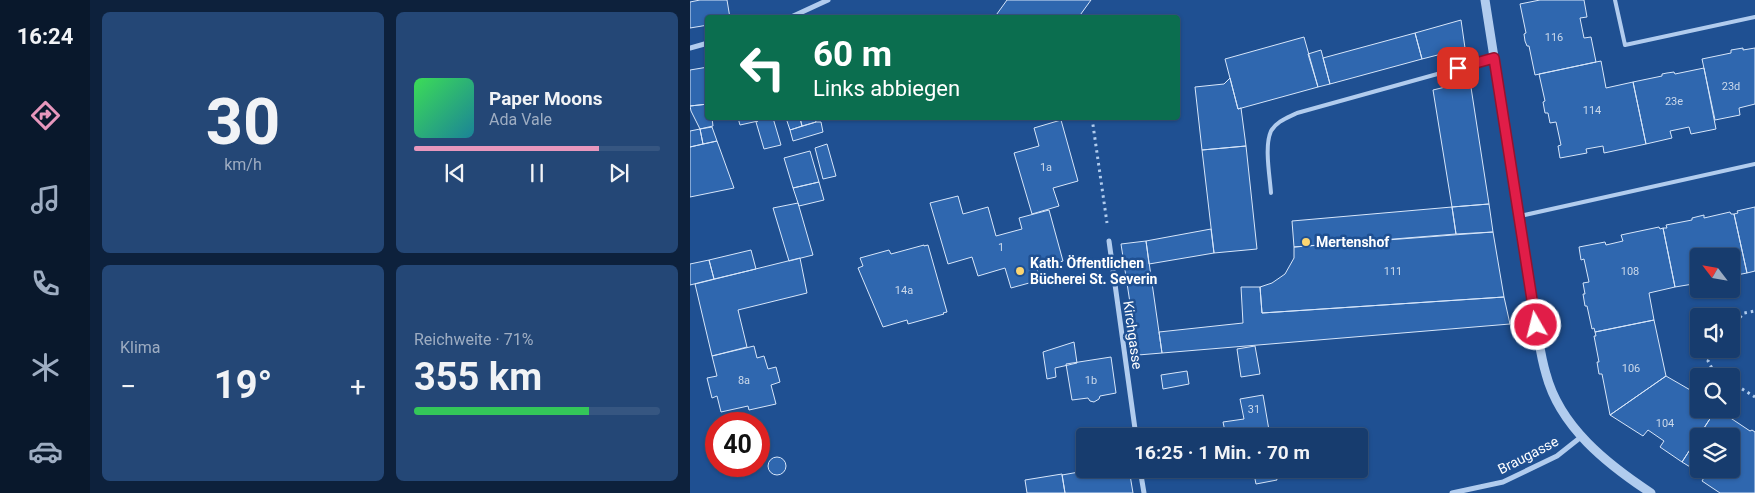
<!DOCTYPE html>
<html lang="de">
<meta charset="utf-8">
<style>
:root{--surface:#173c6e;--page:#244776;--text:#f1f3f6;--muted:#9eadc2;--line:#365681;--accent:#e797bd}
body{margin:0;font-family:Roboto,sans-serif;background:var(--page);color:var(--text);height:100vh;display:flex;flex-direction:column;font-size:19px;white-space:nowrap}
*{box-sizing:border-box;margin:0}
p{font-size:16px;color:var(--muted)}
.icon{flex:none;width:28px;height:28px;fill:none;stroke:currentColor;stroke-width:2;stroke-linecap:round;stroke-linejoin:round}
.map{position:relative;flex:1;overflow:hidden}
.panel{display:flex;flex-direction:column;gap:12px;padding:12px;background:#0d213c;width:600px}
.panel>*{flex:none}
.banner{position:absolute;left:15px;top:15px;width:475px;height:105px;border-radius:5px;box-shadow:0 1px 4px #0004,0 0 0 1px var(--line);background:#0b6e4f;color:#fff;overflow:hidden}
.needle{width:32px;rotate:301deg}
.buttons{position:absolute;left:1000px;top:248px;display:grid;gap:10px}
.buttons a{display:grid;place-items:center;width:50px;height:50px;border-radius:5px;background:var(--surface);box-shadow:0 1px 4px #0004,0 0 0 1px var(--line);font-size:25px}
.speed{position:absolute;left:15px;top:412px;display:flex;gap:10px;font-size:25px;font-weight:700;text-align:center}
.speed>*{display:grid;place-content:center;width:65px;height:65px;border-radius:50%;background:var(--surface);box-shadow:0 1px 4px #0004,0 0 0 1px var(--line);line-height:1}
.speed .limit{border:8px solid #d22;background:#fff;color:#111}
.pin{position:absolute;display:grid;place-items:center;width:42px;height:42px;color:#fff;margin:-21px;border-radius:10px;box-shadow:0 2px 8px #0006}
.me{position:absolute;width:55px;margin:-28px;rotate:352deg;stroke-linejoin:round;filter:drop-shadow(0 0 4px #0008)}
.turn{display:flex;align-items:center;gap:18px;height:105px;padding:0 25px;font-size:22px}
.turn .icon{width:65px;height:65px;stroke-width:2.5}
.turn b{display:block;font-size:35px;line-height:42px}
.big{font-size:38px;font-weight:700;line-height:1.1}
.panel .tile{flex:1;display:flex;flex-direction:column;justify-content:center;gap:8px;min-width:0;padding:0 18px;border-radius:8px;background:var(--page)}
.panel .dial{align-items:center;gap:0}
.dial b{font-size:65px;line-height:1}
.song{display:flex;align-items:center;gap:15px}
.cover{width:60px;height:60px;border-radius:8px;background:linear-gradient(135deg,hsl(130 70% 55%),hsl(190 70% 35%))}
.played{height:5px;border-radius:2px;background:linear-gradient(90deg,var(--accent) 75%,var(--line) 75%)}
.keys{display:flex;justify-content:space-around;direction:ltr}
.heat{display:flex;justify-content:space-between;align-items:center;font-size:28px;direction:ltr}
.charge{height:8px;border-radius:4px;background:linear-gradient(90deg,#34c759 71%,var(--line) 0)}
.panel .tiles{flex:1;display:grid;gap:12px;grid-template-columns:repeat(2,1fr)}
.trip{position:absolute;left:386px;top:428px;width:292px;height:50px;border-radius:5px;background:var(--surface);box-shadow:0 1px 4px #0004,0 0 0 1px var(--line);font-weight:700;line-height:50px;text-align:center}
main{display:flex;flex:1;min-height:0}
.dock{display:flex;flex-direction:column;width:90px;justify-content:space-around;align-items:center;background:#09182c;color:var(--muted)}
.dock .icon{width:35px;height:35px}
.dock .current{color:var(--accent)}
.dock b{font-size:22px;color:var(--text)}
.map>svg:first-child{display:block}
.building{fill:#2f67af;stroke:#d7e6fa;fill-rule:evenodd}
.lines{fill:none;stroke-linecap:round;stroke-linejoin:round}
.path{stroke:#b1ccee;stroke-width:3;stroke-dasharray:2.5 4;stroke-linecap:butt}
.service{stroke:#b1ccee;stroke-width:4}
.minor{stroke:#b1ccee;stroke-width:5}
.tertiary{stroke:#b1ccee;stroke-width:9}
.route-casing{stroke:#92132f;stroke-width:12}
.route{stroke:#e11d48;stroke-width:9}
.poi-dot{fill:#fbd571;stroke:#1f5092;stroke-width:2}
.labels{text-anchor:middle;stroke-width:5;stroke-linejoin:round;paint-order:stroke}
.number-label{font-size:11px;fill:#cbd9eb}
.poi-label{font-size:14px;font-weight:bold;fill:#fff;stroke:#1f5092;text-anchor:start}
.street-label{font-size:14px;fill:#fff;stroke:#1f5092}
</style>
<main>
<nav class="dock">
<b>16:24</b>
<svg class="icon current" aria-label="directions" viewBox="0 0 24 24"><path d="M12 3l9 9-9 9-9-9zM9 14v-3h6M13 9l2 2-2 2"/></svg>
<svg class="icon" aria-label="music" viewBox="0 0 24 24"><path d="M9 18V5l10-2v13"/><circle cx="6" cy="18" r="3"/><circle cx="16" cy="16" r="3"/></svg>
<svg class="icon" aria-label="phone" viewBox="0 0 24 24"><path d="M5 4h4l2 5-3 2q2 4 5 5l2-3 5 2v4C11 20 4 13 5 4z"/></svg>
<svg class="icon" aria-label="climate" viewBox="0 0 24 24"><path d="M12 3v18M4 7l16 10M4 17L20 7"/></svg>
<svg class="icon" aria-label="car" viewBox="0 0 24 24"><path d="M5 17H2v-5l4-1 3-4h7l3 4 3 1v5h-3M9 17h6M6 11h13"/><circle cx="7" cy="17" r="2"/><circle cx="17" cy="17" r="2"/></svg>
</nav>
<section class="panel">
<div class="tiles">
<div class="tile dial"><b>30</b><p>km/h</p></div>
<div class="tile">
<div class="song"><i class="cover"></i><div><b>Paper Moons</b><p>Ada Vale</p></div></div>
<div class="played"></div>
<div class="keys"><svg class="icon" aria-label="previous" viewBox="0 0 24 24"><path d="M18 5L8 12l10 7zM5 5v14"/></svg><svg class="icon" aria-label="pause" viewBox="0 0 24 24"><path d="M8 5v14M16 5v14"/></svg><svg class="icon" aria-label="next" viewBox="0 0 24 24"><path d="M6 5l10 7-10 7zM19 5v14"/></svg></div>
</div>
<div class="tile"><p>Klima</p>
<div class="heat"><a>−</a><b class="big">19°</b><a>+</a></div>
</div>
<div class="tile"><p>Reichweite · 71%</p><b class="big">355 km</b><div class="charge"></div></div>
</div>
</section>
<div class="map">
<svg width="1065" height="493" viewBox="0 0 1065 493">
<rect width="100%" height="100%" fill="#1f5092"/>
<path class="building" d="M10,0H37L40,18H18V25L0,28V2Z
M317,0H401L388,18H304Z
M850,0H894L897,17L890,18L894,38L901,37L906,62L845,75L839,46H837L835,41L834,34L836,33L830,4Z
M771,20L775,48L732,59L725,33Z
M725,33L732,59L640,84L633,58Z
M614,37L628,87L548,109L535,59Z
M1053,48V50L1065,48V104L1049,108L1050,115L1025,120L1012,59L1041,53V50Z
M631,50L640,84L628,87L618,54Z
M911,61L916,88L943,82L956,144L914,153L913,146L896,149L897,153L870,158L868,146L871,145L866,122L860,123L858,113H855L853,102L855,101L849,74Z
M18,67V104L0,106V70Z
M1014,68L1026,129L1001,134L999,127L980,131L982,138L956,144L943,82L972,76V74L977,73L984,72L985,74Z
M540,78L548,109L551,108L556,146L512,150L505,87L534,84Z
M780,81L799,204L762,207L743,90Z
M18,104V118H22L23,126L10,129L1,111L0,106Z
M48,118H67L68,121L50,125Z
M67,118H83L91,145L74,149L66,122L68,121Z
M96,118H110L112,126L100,130Z
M110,118H125L126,122L112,126Z
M371,120L388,181L363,188L369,206L342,214L324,153L349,146L344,128Z
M126,122H131L133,132L103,141L100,130Z
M22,127L27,141L13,144L10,129Z
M10,129L13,144L0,147V131Z
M27,141L44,188L0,197V147Z
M137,144L146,176L133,179L125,148Z
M556,146L567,249L524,253L512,150Z
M120,151L129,182L103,188L94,158Z
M129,182L134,200L109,206L103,188Z
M268,196L273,214L298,207L306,236L332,229L329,218L359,210L373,261L347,269L350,280L321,288L315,268L288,276L282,257L258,264L240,203Z
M108,203L123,255L99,261L83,208Z
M799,204L803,232L766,234L762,207Z
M762,207L766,234L604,247L602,221Z
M1065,207V271L1057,273L1044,214L1048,213L1047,211Z
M1040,212L1041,214H1044L1057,273L1041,276V256H1009V283L985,287L973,228H977L976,225L1002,220V218L1014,215V218Z
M969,227L970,229L973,228L985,287L959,293L964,320L905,332L904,328L902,329L897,306H895L893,294H895L893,283L899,282L894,259L891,260L889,247L915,242L916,245L933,241L931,235Z
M521,229L524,253L459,264L456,241Z
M803,232L814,297L572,313L570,287L582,283L595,274L604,258V247Z
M456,241L472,353L448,355L431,244Z
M234,245V246L238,245L257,312L253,313L254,314L218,324L217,320L193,327L168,268L173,266L170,258L199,250L201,254Z
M61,250L66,269L24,279L19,260Z
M110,258L117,293L48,310L57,347L22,356L5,284Z
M19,260L24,279L0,285V264Z
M551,287H570L572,313L814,297L820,324L472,353L469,332L553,323Z
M964,320L976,376L920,415L912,374H909L907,362H909L904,336H906L905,332Z
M384,342L387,363L365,368L366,377L357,379L353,352Z
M64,346L67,358L74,356L78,369L86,367L90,382L81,385L86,404L59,410L58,406L31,412L27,396L22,398L17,378L27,376L22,356Z
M565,346L570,374L551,377L547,349Z
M421,357L426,393L410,396L409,399L404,402L400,401L398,398L382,400L376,364Z
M497,371L499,384L473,389L471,375Z
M976,376L1002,391L1001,393L1009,398V409H1023L1025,411L992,462L970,447L974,441L958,430L953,436L920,415Z
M573,395L580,436H536L533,422L554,419L550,399Z
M1025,411L1028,413L1030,411L1060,431L1062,430L1065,432V493H1030L1012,481L1015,476L992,462ZM1009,436H1041V469H1009Z
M78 466a9 9 0 1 1 18 0a9 9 0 1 1-18 0Z
M406,469H439L443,493H375L372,475Z
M563,469H585L587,480L566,484Z
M372,474L375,493H337L335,480Z"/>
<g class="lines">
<path class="path" d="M287,118H288
M402,118L417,223
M1041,327L1054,313L1065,311
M1026,349L1018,361L1024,372L1031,376
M1041,382L1065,397"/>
<path class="service" d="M925,0L935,45L1065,17
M581,193C580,177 574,146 581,131C587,121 597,118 607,113L805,58
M830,216L1065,164"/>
<path class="minor" d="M99,18L138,0
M0,48L18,43
M419,241L446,436
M450,469L454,493
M762,493L813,482L867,456L891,437"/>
<path class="tertiary" d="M795,0L846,325C849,341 851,358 856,374C870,427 917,464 961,493"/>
</g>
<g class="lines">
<defs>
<path id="route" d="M768,68L804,58L846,325"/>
</defs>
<use href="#route" class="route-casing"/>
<use href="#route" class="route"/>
</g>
<g class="poi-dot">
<circle cx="616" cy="242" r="5"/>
<circle cx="330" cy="271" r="5"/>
</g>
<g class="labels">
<g class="number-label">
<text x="864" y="41">116</text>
<text x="1041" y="90">23d</text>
<text x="984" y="105">23e</text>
<text x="902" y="114">114</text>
<text x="356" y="171">1a</text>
<text x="311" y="251">1</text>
<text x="703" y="275">111</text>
<text x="940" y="275">108</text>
<text x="214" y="294">14a</text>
<text x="941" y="372">106</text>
<text x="54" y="384">8a</text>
<text x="401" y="384">1b</text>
<text x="564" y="413">31</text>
<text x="975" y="427">104</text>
</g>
<g class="poi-label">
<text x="626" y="247">Mertenshof</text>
<text x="340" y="268">Kath. Öffentlichen<tspan x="340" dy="16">Bücherei St. Severin</tspan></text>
</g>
<g class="street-label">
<text transform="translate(443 335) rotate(82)" y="5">Kirchgasse</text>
<text transform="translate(838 455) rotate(-27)" y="5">Braugasse</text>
</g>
</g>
</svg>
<div class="buttons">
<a><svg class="needle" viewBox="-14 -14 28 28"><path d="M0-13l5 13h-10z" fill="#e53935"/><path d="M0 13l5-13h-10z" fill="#9eadc2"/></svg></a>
<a><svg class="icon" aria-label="sound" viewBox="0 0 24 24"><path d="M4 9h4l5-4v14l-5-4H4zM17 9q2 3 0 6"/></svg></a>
<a><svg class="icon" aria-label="search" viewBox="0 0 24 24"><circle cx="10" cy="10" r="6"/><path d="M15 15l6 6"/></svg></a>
<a><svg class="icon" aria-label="layers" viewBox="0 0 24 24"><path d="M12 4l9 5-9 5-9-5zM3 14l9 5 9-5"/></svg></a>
</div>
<div class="speed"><div class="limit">40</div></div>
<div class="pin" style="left:768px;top:68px;background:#d93025"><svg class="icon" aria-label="arrive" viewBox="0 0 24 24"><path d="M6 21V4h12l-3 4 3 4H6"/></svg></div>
<svg class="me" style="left:846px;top:325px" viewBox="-20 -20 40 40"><circle r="17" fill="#e11d48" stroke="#fff" stroke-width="3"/><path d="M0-11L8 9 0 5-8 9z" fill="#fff"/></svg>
<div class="trip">16:25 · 1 Min. · 70 m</div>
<div class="banner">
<div class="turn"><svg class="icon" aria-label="left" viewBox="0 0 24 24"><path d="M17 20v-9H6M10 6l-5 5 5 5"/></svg><div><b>60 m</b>Links abbiegen</div></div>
</div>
</div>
</main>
